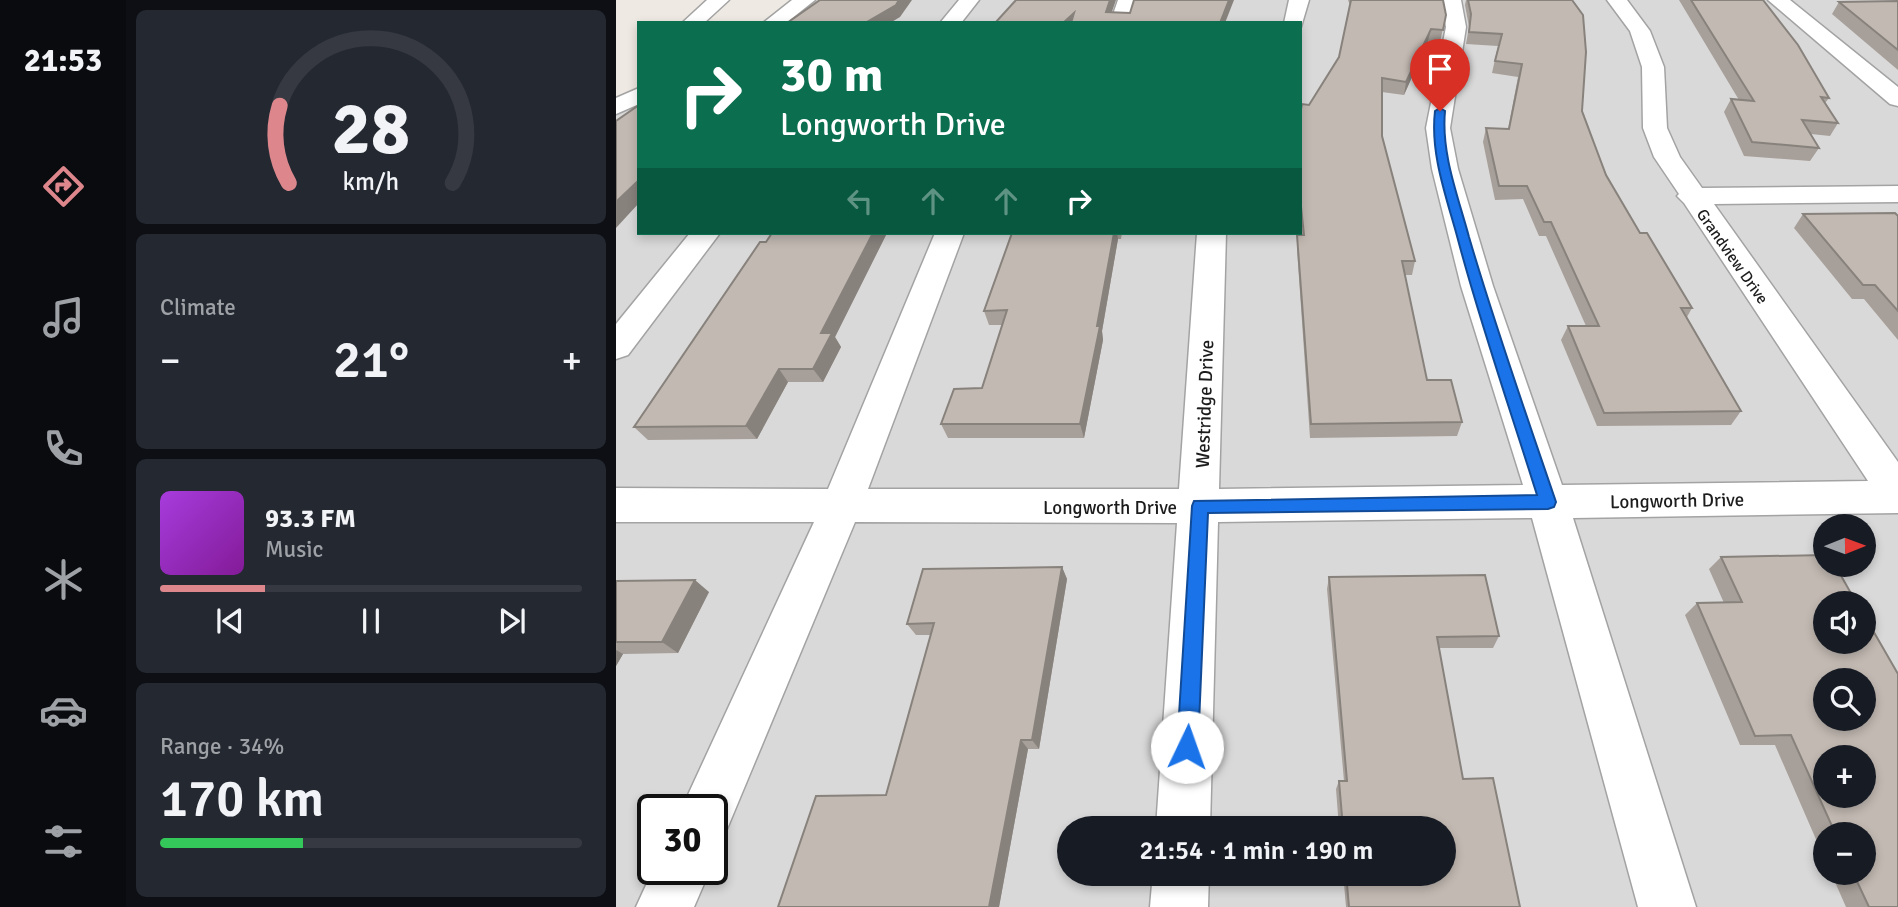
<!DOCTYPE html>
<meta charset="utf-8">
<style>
:root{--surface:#171b24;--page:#242831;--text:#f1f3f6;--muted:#9ea1a6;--line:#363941;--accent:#dd878d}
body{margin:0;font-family:Signika,sans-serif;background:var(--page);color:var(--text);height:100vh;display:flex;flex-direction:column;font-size:26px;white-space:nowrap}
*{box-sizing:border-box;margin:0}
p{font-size:23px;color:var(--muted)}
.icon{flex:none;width:38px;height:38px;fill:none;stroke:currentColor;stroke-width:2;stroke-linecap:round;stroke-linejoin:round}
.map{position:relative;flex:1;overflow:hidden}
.sheet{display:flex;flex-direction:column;gap:10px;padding:10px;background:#0d0f14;width:490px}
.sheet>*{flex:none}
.hud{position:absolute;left:21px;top:21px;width:665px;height:214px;border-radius:0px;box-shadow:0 4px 10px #0003;background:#0b6e4f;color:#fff;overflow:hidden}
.needle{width:46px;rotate:89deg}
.tools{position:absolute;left:1197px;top:514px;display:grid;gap:14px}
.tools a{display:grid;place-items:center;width:63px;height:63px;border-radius:50%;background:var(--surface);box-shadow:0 4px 10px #0003;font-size:35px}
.speed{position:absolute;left:21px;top:794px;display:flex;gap:14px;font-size:35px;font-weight:700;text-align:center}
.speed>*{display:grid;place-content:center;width:91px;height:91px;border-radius:50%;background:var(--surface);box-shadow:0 4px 10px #0003;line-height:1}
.speed .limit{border:4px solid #111;border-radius:10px;background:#fff;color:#111}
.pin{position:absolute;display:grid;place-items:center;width:60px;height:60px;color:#fff;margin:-72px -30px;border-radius:50% 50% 50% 0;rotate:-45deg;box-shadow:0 0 7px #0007}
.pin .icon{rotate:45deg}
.me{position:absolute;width:77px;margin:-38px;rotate:3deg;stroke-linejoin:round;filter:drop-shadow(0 0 5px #0008)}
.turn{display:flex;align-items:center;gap:24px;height:147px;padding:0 28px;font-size:32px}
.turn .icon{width:91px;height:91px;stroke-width:2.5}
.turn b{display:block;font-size:49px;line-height:60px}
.lanes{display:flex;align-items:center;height:66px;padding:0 28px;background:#0003;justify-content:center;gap:35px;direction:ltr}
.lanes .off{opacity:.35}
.big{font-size:52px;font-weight:600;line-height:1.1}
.sheet .card{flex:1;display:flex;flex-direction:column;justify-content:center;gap:10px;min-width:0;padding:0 24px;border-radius:10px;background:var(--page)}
.sheet .dial{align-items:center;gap:0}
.dial svg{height:182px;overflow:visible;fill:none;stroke:var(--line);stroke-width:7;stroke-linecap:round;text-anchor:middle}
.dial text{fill:var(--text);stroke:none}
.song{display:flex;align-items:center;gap:21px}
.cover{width:84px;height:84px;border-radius:10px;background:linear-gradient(135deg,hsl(280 70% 55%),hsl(290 70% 35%))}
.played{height:7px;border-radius:4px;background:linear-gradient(90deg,var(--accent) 25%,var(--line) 25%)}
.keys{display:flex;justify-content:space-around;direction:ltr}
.heat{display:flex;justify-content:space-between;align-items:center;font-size:38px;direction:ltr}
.charge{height:10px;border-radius:5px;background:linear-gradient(90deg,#34c759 34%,var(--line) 0)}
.trip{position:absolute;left:441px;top:816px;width:399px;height:70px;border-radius:35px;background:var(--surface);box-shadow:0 4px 10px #0003;font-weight:600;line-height:70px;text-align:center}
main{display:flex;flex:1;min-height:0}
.menu{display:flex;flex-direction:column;width:126px;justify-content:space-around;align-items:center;background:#090b0e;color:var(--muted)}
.menu .icon{width:49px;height:49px}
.menu .on{color:var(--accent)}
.menu b{font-size:32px;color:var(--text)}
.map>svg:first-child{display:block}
.residential{fill:#dad9d9;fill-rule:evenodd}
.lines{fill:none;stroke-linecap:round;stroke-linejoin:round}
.minor-casing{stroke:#a3a3a3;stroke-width:3}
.minor{fill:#fff;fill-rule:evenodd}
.wall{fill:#a79f99;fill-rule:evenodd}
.shaded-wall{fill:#88827d}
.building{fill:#c2b9b2;stroke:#88827d;stroke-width:2;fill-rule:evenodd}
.route{fill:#1a73e8;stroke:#114b97;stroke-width:2}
.labels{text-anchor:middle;stroke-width:5;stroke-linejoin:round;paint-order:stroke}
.far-street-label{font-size:16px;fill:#1c1c1c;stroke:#fff}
.street-label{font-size:19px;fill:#1c1c1c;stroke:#fff}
</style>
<main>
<nav class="menu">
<b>21:53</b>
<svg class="icon on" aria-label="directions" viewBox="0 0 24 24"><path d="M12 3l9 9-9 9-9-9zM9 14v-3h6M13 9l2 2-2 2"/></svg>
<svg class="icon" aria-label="music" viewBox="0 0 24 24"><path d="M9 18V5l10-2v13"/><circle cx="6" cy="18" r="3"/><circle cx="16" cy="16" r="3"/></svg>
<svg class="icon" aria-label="phone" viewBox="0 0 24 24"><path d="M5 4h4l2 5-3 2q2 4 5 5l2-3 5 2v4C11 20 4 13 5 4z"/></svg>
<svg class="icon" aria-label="climate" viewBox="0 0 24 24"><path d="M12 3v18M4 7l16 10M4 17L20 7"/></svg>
<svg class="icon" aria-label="car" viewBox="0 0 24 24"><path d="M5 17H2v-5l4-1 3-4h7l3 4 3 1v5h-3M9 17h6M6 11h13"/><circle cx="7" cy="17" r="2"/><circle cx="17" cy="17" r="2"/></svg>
<svg class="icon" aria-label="filters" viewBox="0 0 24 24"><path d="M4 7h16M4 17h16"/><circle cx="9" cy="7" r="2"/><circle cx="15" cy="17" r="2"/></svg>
</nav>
<section class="sheet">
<div class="card dial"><svg viewBox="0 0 100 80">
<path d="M14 69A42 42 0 1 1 86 69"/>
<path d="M14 69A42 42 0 0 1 10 35" stroke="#dd878d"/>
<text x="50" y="56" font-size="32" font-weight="700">28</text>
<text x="50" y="72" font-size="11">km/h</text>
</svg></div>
<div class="card"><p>Climate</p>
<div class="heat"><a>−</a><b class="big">21°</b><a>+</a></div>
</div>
<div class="card">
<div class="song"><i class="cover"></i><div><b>93.3 FM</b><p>Music</p></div></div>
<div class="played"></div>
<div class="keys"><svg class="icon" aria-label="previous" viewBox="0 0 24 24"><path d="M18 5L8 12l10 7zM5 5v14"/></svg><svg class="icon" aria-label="pause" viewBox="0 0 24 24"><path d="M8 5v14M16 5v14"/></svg><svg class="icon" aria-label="next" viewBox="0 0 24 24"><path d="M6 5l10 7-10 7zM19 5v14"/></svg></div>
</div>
<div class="card"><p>Range · 34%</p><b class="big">170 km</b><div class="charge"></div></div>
</section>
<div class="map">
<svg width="1282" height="907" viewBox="0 0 1282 907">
<rect width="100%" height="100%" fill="#eee9e2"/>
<path class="residential" d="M186,0H1282V907H0V102L23,90V233H684V23H147ZM1209,527H1248V565H1209ZM1209,604H1248V642H1209ZM1209,681H1248V719H1209ZM1209,758H1248V796H1209ZM37,810H96V870H37ZM453,828H828V873H453ZM1209,835H1248V873H1209Z"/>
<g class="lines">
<defs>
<path id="minor" d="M91,0H113L88,23H66Z
M176,0H199L170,23H147Z
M343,0H363L345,23H324Z
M502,0H522L514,23H494Z
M673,0H693L685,27L684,23H668Z
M825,0H845L850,27L834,128L842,169L877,286L946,485L1252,481L1068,203L1061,196L1063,194L1038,157L1027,128L1026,67L1014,31L991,0H1011L1034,31L1048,67L1051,128L1064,157L1086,188L1282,186V202L1098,204L1282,462V513L957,518L1080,907H1022L916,518L602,522L594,828H540L561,523L239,522L111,829L96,835V810H65L198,522H0V488L212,489L319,233H348L252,489H563L581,233H610L603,489L907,485L845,286L816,169L810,128L830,27Z
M1152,0H1174L1282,87V106L1274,104Z
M23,88V104L0,114V98Z
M74,233H104L12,355L0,359V324Z
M37,870H94L78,907H20Z
M537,873H593L592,907H534Z"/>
</defs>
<use href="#minor" class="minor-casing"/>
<use href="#minor" class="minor"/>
</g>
<path class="wall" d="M732,0H827L830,15L824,42L812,41L788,95L766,92V136L799,261L796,275H789L811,380L846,422L841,436L694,438L681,249V235H686L684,218V114L693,105L723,57L734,5Z
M850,0H956L966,111L990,175L1024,233L1076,308L1071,317L1125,411L1115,425L981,426L945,340L952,326H970L930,236H923L907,199L879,200L867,142L870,128L892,129L902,77L876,73L882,46L850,44L853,27L849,5Z
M1063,0H1147L1213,98L1209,103L1222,123L1214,136L1195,134L1203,148L1194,161L1128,156L1108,112L1115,99L1123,100Z
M1282,1V70L1216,14L1223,2Z
M1187,214L1282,216V340L1248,299H1236L1178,228Z
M156,233H271L219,337L225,347L207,382H172L141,439L32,440L18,427Z
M396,233H506L505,239H502L486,331L487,340L468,438H332L325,424L366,388L387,325H373L368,311Z
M1209,555V565H1219L1241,604H1209V642H1248V615L1282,674V907H1230L1215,873H1248V835H1209V860L1159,745H1124L1069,615L1081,603H1108L1093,569L1105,557ZM1209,681H1248V719H1209ZM1209,758H1248V796H1209Z
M446,567L451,579L423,749H412L383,907H162L270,795L315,635H300L291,624Z
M713,577L883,636L877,648H823L847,779L904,907H730L727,873H828V828H723L720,789L723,781H728L711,589Z
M0,581L93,592L62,653L7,654L0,666Z"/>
<path class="shaded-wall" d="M283,0H296L284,17L274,23H249Z
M494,0H500L492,23L490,12Z
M613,0H618L609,23H604Z
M458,13L460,23H447Z
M815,29L812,41L788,95L790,82Z
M23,180V203L0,228V202Z
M257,233H271L219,337L225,347L207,382L197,369L205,333Z
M498,233H501L502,239L486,331L487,340L468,438L464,424Z
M163,369L172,382L141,439L130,426Z
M446,567L451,579L423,749L416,740Z
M79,580L93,592L62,653L46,642Z
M0,650L7,654L0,666Z
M405,740L412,749L383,907H373Z"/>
<path class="building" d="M204,0H283L280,5L249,23H171Z
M400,0H494L490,12L514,13L518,0H613L604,23H455L458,13L447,23H379Z
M735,0H827L830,15L827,30L815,29L790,82L766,78V136L799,261H786L811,380H835L846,422L695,424L681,235H688L684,197V114L686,104L693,105L723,57Z
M852,0H956L967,15L970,52L966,111L990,175L1024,233H1031L1076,308H1065L1125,411L988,413L952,326H983L935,222H928L911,186H883L870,128L893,129L906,64L879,61L886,34L853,32L855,14Z
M1075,0H1147L1182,45L1213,98L1205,97L1222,123L1186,120L1203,148L1136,142L1115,99L1138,101Z
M1282,1V50L1223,2Z
M23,105V180L0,202V121Z
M1279,213L1282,216V311L1259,285H1247L1187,214Z
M156,233H257L205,333H216L197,369H163L130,426L18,427L144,242H150Z
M396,233H498L481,326H484L464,424H325L338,389L366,388L391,310L368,311Z
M1209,555V565H1219L1241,604H1209V642H1248V615L1282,674V907H1253L1237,873H1248V835H1220L1175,735L1139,736L1081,603L1126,602L1105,557ZM1209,681H1248V719H1209ZM1209,758H1248V796H1209Z
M446,567L416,740H405L373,907H162L200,796L270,795L318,623L291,624L307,569Z
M869,575L883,636L821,637L847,779L877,778L904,907H733L730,873H828V828H727L723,781H731L713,577Z
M79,580L46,642H0V581Z"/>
<path class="route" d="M824,108L829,111C825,154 842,196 853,237C879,326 910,414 940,502L938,507L932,509L592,513L582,747L579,755L571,758L564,755L561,747L576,506L578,501L921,495C894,409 864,323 841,236C830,196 814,153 819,111Z"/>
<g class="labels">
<g class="far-street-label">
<text transform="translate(1117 256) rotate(55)" y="6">Grandview Drive</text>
</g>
<g class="street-label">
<text transform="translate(588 404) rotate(-88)" y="7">Westridge Drive</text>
<text transform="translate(1061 500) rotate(-1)" y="7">Longworth Drive</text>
<text x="494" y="514">Longworth Drive</text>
</g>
</g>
</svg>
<div class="tools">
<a><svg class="needle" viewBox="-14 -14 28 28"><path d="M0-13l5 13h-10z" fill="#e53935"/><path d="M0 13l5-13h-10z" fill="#9ea1a6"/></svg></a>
<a><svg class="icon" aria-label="sound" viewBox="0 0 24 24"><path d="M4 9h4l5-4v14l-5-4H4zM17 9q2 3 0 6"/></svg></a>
<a><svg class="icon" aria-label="search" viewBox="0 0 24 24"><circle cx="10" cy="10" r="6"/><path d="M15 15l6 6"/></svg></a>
<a>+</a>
<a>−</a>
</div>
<div class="speed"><div class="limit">30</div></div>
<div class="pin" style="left:824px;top:111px;background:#d93025"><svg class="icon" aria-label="arrive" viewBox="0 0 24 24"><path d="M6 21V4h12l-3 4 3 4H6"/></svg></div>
<svg class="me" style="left:571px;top:747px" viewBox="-20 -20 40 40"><circle r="19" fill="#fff"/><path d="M0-13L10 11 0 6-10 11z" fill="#1a73e8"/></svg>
<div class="trip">21:54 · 1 min · 190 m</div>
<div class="hud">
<div class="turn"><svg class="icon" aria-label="right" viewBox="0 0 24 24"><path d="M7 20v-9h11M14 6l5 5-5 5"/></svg><div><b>30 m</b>Longworth Drive</div></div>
<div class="lanes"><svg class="icon off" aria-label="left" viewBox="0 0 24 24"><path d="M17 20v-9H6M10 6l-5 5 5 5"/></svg><svg class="icon off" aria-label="ahead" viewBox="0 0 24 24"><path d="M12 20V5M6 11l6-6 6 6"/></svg><svg class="icon off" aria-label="ahead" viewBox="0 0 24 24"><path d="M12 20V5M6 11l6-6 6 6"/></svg><svg class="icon" aria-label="right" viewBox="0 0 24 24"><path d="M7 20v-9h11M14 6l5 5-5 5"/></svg></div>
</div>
</div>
</main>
